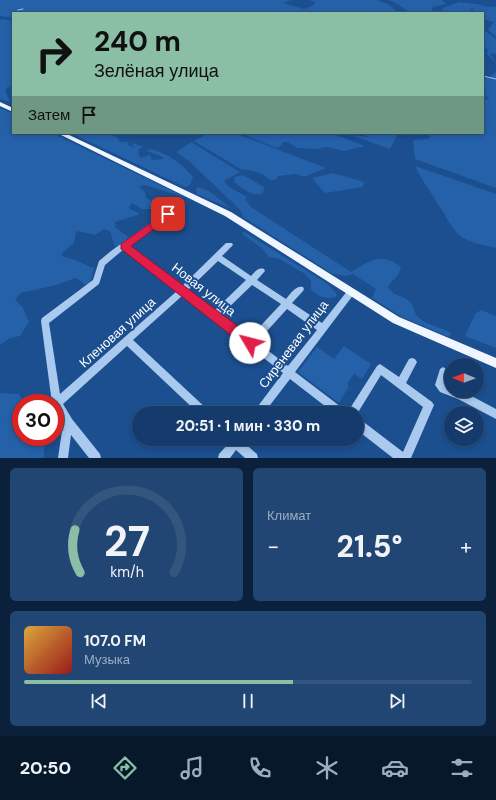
<!DOCTYPE html>
<html lang="ru">
<meta charset="utf-8">
<style>
:root{--surface:#143b6b;--page:#214673;--text:#f1f3f6;--muted:#9dadc1;--line:#33557e;--accent:#8abfa5}
body{margin:0;font-family:"DM Sans",sans-serif;background:var(--page);color:var(--text);height:100vh;display:flex;flex-direction:column;font-size:15px;white-space:nowrap}
*{box-sizing:border-box;margin:0}
p{font-size:13px;color:var(--muted)}
.icon{flex:none;width:22px;height:22px;fill:none;stroke:currentColor;stroke-width:2;stroke-linecap:round;stroke-linejoin:round}
.map{position:relative;height:458px;overflow:hidden}
.details{display:flex;flex-direction:column;gap:10px;padding:10px;background:#0b203b;flex:1}
.details>*{flex:none}
.guide{position:absolute;left:12px;top:12px;width:472px;height:122px;border-radius:0px;box-shadow:0 2px 6px #0003,0 0 0 1px var(--line);background:#8abfa5;color:#111;overflow:hidden}
.needle{width:26px;rotate:271deg}
.fabs{position:absolute;left:444px;top:358px;display:grid;gap:8px}
.fabs a{display:grid;place-items:center;width:40px;height:40px;border-radius:50%;background:var(--surface);box-shadow:0 2px 6px #0003,0 0 0 1px var(--line);font-size:20px}
.speed{position:absolute;left:12px;top:394px;display:flex;gap:8px;font-size:20px;font-weight:700;text-align:center}
.speed>*{display:grid;place-content:center;width:52px;height:52px;border-radius:50%;background:var(--surface);box-shadow:0 2px 6px #0003,0 0 0 1px var(--line);line-height:1}
.speed .limit{border:6px solid #d22;background:#fff;color:#111}
.pin{position:absolute;display:grid;place-items:center;width:34px;height:34px;color:#fff;margin:-17px;border-radius:8px;box-shadow:0 2px 6px #0006}
.me{position:absolute;width:44px;margin:-22px;rotate:307deg;stroke-linejoin:round;filter:drop-shadow(0 0 3px #0008)}
.turn{display:flex;align-items:center;gap:14px;height:84px;padding:0 16px;font-size:18px}
.turn .icon{width:52px;height:52px;stroke-width:2.5}
.turn b{display:block;font-size:28px;line-height:34px}
.then{display:flex;align-items:center;height:38px;padding:0 16px;background:#0003;gap:8px;font-size:15px}
.big{font-size:30px;font-weight:800;line-height:1.1}
.details .card{flex:1;display:flex;flex-direction:column;justify-content:center;gap:6px;min-width:0;padding:0 14px;border-radius:6px;background:var(--page)}
.details .dial{align-items:center;gap:0}
.dial svg{height:104px;overflow:visible;fill:none;stroke:var(--line);stroke-width:7;stroke-linecap:round;text-anchor:middle}
.dial text{fill:var(--text);stroke:none}
.song{display:flex;align-items:center;gap:12px}
.cover{width:48px;height:48px;border-radius:6px;background:linear-gradient(135deg,hsl(40 70% 55%),hsl(0 70% 35%))}
.played{height:4px;border-radius:2px;background:linear-gradient(90deg,var(--accent) 60%,var(--line) 60%)}
.keys{display:flex;justify-content:space-around;direction:ltr}
.heat{display:flex;justify-content:space-between;align-items:center;font-size:22px;direction:ltr}
.details .tiles{flex:1;display:grid;gap:10px;grid-template-columns:1fr 1fr}
.card:last-child{grid-column:span 2}
.trip{position:absolute;left:132px;top:406px;width:232px;height:40px;border-radius:20px;background:var(--surface);box-shadow:0 2px 6px #0003,0 0 0 1px var(--line);font-weight:800;line-height:40px;text-align:center}
.menu{display:flex;height:64px;justify-content:space-around;align-items:center;background:#08182b;color:var(--muted)}
.menu .icon{width:28px;height:28px}
.menu .current{color:var(--accent)}
.menu b{font-size:18px;color:var(--text)}
.map>svg:first-child{display:block}
.green{fill:#2461a8}
.lines{fill:none;stroke-linecap:round;stroke-linejoin:round}
.stream{stroke:#9cc4f0;stroke-width:1}
.minor{fill:#a9c9ee;fill-rule:evenodd}
.major{fill:#f0f6ff;fill-rule:evenodd}
.route{fill:#e11d48;stroke:#92132f}
.labels{text-anchor:middle;stroke-width:4;stroke-linejoin:round;paint-order:stroke}
.near-street-label{font-size:13px;fill:#fff;stroke:#1b4f8f}
</style>
<div class="map">
<svg width="496" height="458" viewBox="0 0 496 458">
<rect width="100%" height="100%" fill="#1b4f8f"/>
<path class="green" d="M0,0H291L283,3L304,9L314,5L315,2L310,0H377L388,4L399,13H13V18L0,16Z
M388,0H442L446,4L433,7L432,10L437,13C428,13 416,15 408,11C401,7 396,2 388,0Z
M459,2L484,5L470,9L473,13L441,12L443,8Z
M481,6L496,7V37L488,30L494,22L483,19V13H475L472,9Z
M2,19L13,21V86L11,85L5,90L10,102L0,99V20Z
M483,29L496,39V54L490,53L496,63L487,54L488,50L483,46L485,45L483,43Z
M496,72V188L415,159L413,143L414,140L428,139L430,136L421,133H483V101L489,98L483,93V80L487,77L490,78L489,77Z
M0,108L13,114V133H52L185,197L144,185L139,187L145,192L146,198L155,203L163,214L160,216L154,213L156,209H142L132,203L129,207L130,209L139,213L138,215L115,222V227L128,237L126,241L115,247L110,231L104,229L95,235L76,231L74,243L64,251L61,256C74,258 82,264 94,268L91,281L86,285L76,278L56,285L21,293L15,299L23,308L29,322L20,336L10,338L0,345Z
M71,133H106L117,137L120,142H131L126,144L135,148L132,144L133,143L143,147L138,150L140,158L150,155L152,160L163,159V157L147,151L149,149C166,152 182,163 193,177L190,185L185,187Z
M209,133H234L326,168L304,177L296,174L278,176L275,180H270C265,174 250,169 242,170L194,141Z
M240,133H331L365,146L344,151L327,147L317,149L297,148L288,142H283L281,146L277,148Z
M358,133H398L390,149L351,135L369,137Z
M191,142L240,172L224,181L229,187L247,197L245,199L251,207L351,272C370,261 381,251 401,267L398,275L388,286C393,297 400,294 408,300C414,304 413,311 417,316C426,326 440,326 451,333L449,337L402,317L372,298L376,289L353,274L346,276L333,274L243,217L241,211L234,204L190,162L176,152Z
M415,166L496,194V248C484,245 467,243 458,234C450,226 446,215 439,206C431,192 422,181 415,166Z
M333,173L364,182L363,187L325,193L312,178Z
M243,175L264,187L263,193C253,198 242,188 234,182L235,177Z
M198,187L209,191L232,209L197,194L196,189Z
M244,232L328,284L336,293L337,296C328,301 318,296 311,290V281L305,274L280,259L268,257C264,246 249,241 242,233Z
M481,310L496,316V348L465,336L475,314Z
M344,346L371,364L362,379L354,374L347,384L349,386L339,403L298,372L317,347L334,359Z
M0,393L19,394L24,403H21V437H42L44,445V458H0Z"/>
<g class="lines">
<path class="stream" d="M18,10L23,9
M483,76L496,79"/>
<path class="minor" d="M177,204H179L182,206L130,246L182,286L226,243H232L233,245L222,256L251,276C255,272 258,267 264,269L265,271L257,280L286,299C290,294 296,285 303,287L304,289L303,291L292,303L322,323L348,290L351,289L354,290L355,292L354,294L295,372L345,410L347,413H334L290,379L264,413H253L255,410L283,373L183,295L133,340L208,410L210,413H198L127,346L63,404L72,419L100,454L101,458H89L71,435L68,458H58L63,424L55,409V403H52L41,321L42,318L93,280L99,261L111,251ZM124,249L177,291L60,394L49,323L99,284L105,265ZM218,261L246,280L215,310L188,290ZM252,285L281,304L250,337L221,315ZM287,309L317,330L288,366L257,342Z
M412,358L415,359L417,362L406,383L432,402L434,405L411,458H393L357,430V419L361,420L403,452L423,407L381,375L357,414V413H347L377,366L380,364L399,377L409,359Z
M443,367L446,369L448,372L445,384L451,387V391H462L496,409V419L458,399L440,392L435,385L440,369Z
M227,439H243L242,441L257,454L258,458H245L236,450L230,458H218L219,454L229,443Z"/>
<path class="major" d="M0,102L13,108V112L0,106Z
M57,133H65L231,212L399,317L496,358V368L393,323L225,216Z"/>
</g>
<path class="route" d="M168,211L172,212V216L131,246L255,339L256,343L255,347L250,348L246,347L121,249V244Z"/>
<g class="labels">
<g class="near-street-label">
<text transform="translate(204 289) rotate(38)" y="5">Новая улица</text>
<text transform="translate(117 332) rotate(-42)" y="5">Кленовая улица</text>
<text transform="translate(293 344) rotate(-53)" y="5">Сиреневая улица</text>
</g>
</g>
</svg>
<div class="fabs">
<a><svg class="needle" viewBox="-14 -14 28 28"><path d="M0-13l5 13h-10z" fill="#e53935"/><path d="M0 13l5-13h-10z" fill="#9dadc1"/></svg></a>
<a><svg class="icon" aria-label="layers" viewBox="0 0 24 24"><path d="M12 4l9 5-9 5-9-5zM3 14l9 5 9-5"/></svg></a>
</div>
<div class="speed"><div class="limit">30</div></div>
<div class="pin" style="left:168px;top:214px;background:#d93025"><svg class="icon" aria-label="arrive" viewBox="0 0 24 24"><path d="M6 21V4h12l-3 4 3 4H6"/></svg></div>
<svg class="me" style="left:250px;top:343px" viewBox="-20 -20 40 40"><circle r="19" fill="#fff"/><path d="M0-13L10 11 0 6-10 11z" fill="#e11d48"/></svg>
<div class="trip">20:51 · 1 мин · 330 m</div>
<div class="guide">
<div class="turn"><svg class="icon" aria-label="right" viewBox="0 0 24 24"><path d="M7 20v-9h11M14 6l5 5-5 5"/></svg><div><b>240 m</b>Зелёная улица</div></div>
<div class="then">Затем<svg class="icon" aria-label="arrive" viewBox="0 0 24 24"><path d="M6 21V4h12l-3 4 3 4H6"/></svg></div>
</div>
</div>
<section class="details">
<div class="tiles">
<div class="card dial"><svg viewBox="0 0 100 80">
<path d="M14 69A42 42 0 1 1 86 69"/>
<path d="M14 69A42 42 0 0 1 10 36" stroke="#8abfa5"/>
<text x="50" y="56" font-size="32" font-weight="700">27</text>
<text x="50" y="72" font-size="11">km/h</text>
</svg></div>
<div class="card"><p>Климат</p>
<div class="heat"><a>−</a><b class="big">21.5°</b><a>+</a></div>
</div>
<div class="card">
<div class="song"><i class="cover"></i><div><b>107.0 FM</b><p>Музыка</p></div></div>
<div class="played"></div>
<div class="keys"><svg class="icon" aria-label="previous" viewBox="0 0 24 24"><path d="M18 5L8 12l10 7zM5 5v14"/></svg><svg class="icon" aria-label="pause" viewBox="0 0 24 24"><path d="M8 5v14M16 5v14"/></svg><svg class="icon" aria-label="next" viewBox="0 0 24 24"><path d="M6 5l10 7-10 7zM19 5v14"/></svg></div>
</div>
</div>
</section>
<nav class="menu">
<b>20:50</b>
<svg class="icon current" aria-label="directions" viewBox="0 0 24 24"><path d="M12 3l9 9-9 9-9-9zM9 14v-3h6M13 9l2 2-2 2"/></svg>
<svg class="icon" aria-label="music" viewBox="0 0 24 24"><path d="M9 18V5l10-2v13"/><circle cx="6" cy="18" r="3"/><circle cx="16" cy="16" r="3"/></svg>
<svg class="icon" aria-label="phone" viewBox="0 0 24 24"><path d="M5 4h4l2 5-3 2q2 4 5 5l2-3 5 2v4C11 20 4 13 5 4z"/></svg>
<svg class="icon" aria-label="climate" viewBox="0 0 24 24"><path d="M12 3v18M4 7l16 10M4 17L20 7"/></svg>
<svg class="icon" aria-label="car" viewBox="0 0 24 24"><path d="M5 17H2v-5l4-1 3-4h7l3 4 3 1v5h-3M9 17h6M6 11h13"/><circle cx="7" cy="17" r="2"/><circle cx="17" cy="17" r="2"/></svg>
<svg class="icon" aria-label="filters" viewBox="0 0 24 24"><path d="M4 7h16M4 17h16"/><circle cx="9" cy="7" r="2"/><circle cx="15" cy="17" r="2"/></svg>
</nav>
